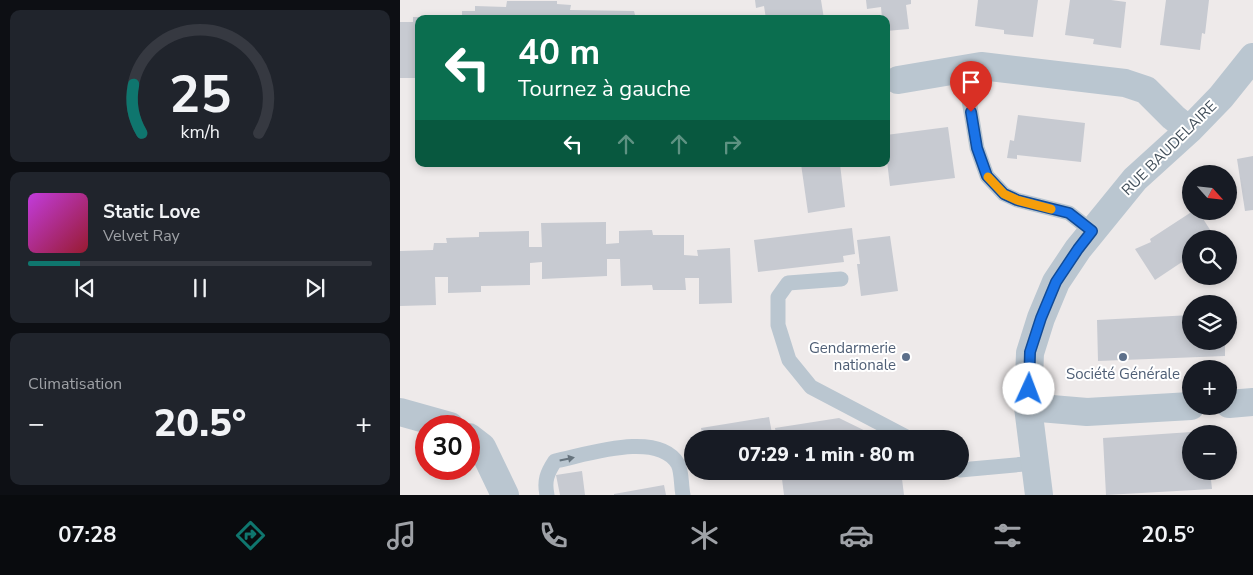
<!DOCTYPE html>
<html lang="fr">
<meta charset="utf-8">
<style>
:root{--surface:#171b24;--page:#20242c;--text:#f1f3f6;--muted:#9ea1a6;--line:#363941;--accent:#0f766e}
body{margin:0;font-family:"Nunito Sans",sans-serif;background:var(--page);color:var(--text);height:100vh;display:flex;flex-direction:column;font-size:19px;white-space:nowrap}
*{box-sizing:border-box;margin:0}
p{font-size:16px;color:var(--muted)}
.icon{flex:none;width:28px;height:28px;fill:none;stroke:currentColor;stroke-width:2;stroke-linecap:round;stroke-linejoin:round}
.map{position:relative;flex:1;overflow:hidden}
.panel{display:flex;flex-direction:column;gap:10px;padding:10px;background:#0d0f14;width:400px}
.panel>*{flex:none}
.guide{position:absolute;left:15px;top:15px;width:475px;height:152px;border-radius:10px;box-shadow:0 2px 8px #0003;background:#0b6e4f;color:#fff;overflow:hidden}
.needle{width:32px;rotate:117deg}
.tools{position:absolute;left:782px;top:165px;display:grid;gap:10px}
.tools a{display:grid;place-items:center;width:55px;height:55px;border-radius:50%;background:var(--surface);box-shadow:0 2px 8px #0003;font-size:25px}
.speed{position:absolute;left:15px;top:415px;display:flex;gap:10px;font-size:25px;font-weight:700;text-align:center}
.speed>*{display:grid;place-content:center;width:65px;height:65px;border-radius:50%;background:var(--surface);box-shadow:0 2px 8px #0003;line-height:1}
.speed .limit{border:8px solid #d22;background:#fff;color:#111}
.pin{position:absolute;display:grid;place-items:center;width:42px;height:42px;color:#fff;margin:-51px -21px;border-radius:50% 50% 50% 0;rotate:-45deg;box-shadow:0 0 5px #0007}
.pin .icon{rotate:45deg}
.me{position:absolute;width:55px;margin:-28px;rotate:2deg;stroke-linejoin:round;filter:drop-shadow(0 0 4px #0008)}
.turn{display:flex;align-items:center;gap:18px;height:105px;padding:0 20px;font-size:22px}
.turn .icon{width:65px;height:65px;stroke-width:2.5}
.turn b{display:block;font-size:35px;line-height:42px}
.lanes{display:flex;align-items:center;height:48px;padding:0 20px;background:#0003;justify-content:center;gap:25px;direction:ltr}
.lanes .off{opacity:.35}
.big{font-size:38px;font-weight:800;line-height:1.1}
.panel .widget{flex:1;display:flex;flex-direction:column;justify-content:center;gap:8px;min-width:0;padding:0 18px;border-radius:10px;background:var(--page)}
.panel .dial{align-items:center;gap:0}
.dial svg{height:130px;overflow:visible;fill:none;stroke:var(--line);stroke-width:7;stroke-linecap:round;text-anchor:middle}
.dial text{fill:var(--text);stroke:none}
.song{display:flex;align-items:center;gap:15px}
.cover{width:60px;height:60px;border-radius:8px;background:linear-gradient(135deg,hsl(290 70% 55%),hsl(350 70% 35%))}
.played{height:5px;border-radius:2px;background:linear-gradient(90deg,var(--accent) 15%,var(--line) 15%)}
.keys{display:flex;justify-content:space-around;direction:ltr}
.heat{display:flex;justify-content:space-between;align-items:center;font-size:28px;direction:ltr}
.trip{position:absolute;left:284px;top:430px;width:285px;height:50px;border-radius:25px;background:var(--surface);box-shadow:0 2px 8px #0003;font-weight:800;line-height:50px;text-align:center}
.tabs{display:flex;height:80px;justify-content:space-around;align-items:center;background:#090b0e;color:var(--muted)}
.tabs .icon{width:35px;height:35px}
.tabs .selected{color:var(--accent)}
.tabs b{font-size:22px;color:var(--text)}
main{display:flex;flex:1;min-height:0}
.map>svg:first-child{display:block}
.building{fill:#c7cad1}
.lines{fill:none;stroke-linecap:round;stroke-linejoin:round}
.service{stroke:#bac6d0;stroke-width:15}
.minor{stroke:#bac6d0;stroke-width:28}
.oneway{fill:#66737d}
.route-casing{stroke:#114b97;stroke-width:12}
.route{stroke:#1a73e8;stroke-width:9}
.slow{stroke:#f59e0b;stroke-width:9}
.service-dot{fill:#5c6f8a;stroke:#fff;stroke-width:2}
.labels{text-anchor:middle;stroke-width:4;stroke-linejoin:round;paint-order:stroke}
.street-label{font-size:15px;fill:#424f5a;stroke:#fff}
.service-label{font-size:15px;fill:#4e5e75;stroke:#fff;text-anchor:end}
</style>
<main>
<section class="panel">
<div class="widget dial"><svg viewBox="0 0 100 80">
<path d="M14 69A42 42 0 1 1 86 69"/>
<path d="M14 69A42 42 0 0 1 9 39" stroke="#0f766e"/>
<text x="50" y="56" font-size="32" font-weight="700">25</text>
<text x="50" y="72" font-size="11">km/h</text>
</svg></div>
<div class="widget">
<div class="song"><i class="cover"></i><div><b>Static Love</b><p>Velvet Ray</p></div></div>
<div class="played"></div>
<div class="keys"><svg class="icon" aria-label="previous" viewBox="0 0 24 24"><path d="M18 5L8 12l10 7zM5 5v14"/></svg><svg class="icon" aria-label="pause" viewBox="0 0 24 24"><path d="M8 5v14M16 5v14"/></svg><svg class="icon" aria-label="next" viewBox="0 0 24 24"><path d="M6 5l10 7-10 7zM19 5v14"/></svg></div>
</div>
<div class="widget"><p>Climatisation</p>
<div class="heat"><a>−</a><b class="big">20.5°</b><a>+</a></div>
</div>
</section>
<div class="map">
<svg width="853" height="495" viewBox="0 0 853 495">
<rect width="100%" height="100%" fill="#eeeaea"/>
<path class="building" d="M355,0H421L424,19H366L364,6L356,8Z
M466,0H511V4L506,5L509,29L486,31V19H482L481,7L467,9Z
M578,0H638L633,37L604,34V30L575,26Z
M670,0H711L726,2L721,48L693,44L694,39L665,35Z
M766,0H809L805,34L802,33L800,50L760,45Z
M107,1H157V4L171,5L170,10L234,11L235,15H248V19H62V11H75V6L106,7Z
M13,17H19V72H17V78H0V22H13Z
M618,115L685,123L681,162L617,155V159L607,158L610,140L614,141Z
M548,127L555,178L490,186L487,161H486V135Z
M853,156V210L845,211L837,159Z
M401,164H440L445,207L408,213Z
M793,211H798L816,239H791V256L755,280L735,249L751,242L750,239Z
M206,222V244L219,243V231L252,230L253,235H284V255L298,256L297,250L330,248L332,303L299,304V278H285L286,290H253L252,285L221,286L220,259H207V276L142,279V262L130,263V285L81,286V292L48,293V277H35L36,305L0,306V251L33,250L34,243H47L46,238L79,237V232L129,231V247H142L141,223Z
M452,228L455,254L443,256L444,262L358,272L354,240Z
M490,236L498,291L461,296L457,264H460L457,240Z
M791,315V341H825V356L698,361L697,320Z
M369,417L373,439H303L301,428Z
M439,418L482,439H377L375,428Z
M806,431V434H791V471H810L812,489L706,495L703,438Z
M182,471L185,495H160L156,475Z
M381,471H501L504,495H384Z
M264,485L266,495H214V494Z"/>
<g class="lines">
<path class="service" d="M570,68L568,94L577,148L587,176L604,194L617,200L669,213L692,231
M441,279L388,283L378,297V325L389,360L411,387L510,439
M560,470L636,463
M147,495C144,481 147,473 155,461C186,455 258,430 278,464C282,472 281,486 283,495"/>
<path class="minor" d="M498,80L581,66L725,83L746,90L773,117L789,130
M829,404L853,402
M628,407L687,412L791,406
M0,412L50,426
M69,437L82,447L105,495
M639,495L628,407L630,353L641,318L656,282L678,249L735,179L789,130L821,97L853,57"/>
</g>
<defs><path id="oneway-solid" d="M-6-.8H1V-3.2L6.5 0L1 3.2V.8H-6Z" transform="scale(1.25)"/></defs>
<use class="oneway" href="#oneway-solid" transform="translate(167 459) rotate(-12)"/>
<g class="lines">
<defs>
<path id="route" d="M571,112L577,148L587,176L604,194L617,200L669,213L692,231L678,249L656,282L641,318L630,352L629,389"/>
</defs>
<use href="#route" class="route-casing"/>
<use href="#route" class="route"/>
<path class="slow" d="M588,177L604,194L617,200L651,209"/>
</g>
<g class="service-dot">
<circle cx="506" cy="357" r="5"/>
<circle cx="723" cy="357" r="5"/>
</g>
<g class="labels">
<g class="street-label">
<text transform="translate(769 148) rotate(-45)" y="5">RUE BAUDELAIRE</text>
</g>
<g class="service-label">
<text x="496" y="353">Gendarmerie<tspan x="496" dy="17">nationale</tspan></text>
<text x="723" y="379" text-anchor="middle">Société Générale</text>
</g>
</g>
</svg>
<div class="tools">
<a><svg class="needle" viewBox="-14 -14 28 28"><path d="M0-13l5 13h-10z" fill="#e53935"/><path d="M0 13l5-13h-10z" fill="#9ea1a6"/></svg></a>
<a><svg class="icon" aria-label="search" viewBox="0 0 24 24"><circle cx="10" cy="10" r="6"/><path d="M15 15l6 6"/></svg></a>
<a><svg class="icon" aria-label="layers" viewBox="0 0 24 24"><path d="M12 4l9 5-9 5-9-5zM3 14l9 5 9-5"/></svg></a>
<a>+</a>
<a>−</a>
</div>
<div class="speed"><div class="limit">30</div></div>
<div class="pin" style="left:571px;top:112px;background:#d93025"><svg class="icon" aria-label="arrive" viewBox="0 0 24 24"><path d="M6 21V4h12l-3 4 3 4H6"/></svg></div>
<svg class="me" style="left:629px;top:389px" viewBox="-20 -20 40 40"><circle r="19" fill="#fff"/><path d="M0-13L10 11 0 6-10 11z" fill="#1a73e8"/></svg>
<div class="trip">07:29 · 1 min · 80 m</div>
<div class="guide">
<div class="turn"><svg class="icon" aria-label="left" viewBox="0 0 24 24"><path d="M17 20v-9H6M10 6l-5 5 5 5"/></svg><div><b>40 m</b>Tournez à gauche</div></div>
<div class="lanes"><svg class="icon" aria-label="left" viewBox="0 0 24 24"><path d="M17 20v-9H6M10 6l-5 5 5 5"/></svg><svg class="icon off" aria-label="ahead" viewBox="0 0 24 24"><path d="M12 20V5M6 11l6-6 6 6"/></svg><svg class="icon off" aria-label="ahead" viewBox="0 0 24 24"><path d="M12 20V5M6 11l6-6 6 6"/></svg><svg class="icon off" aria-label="right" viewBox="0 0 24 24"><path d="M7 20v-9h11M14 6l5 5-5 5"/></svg></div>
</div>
</div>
</main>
<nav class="tabs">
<b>07:28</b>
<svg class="icon selected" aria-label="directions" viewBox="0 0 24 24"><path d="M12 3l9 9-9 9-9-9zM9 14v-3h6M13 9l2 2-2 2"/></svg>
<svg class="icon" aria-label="music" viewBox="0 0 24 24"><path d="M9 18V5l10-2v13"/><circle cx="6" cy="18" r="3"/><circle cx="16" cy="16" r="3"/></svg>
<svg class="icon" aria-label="phone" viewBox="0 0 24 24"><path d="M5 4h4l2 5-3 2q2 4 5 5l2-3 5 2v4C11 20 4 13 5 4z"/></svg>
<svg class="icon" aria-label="climate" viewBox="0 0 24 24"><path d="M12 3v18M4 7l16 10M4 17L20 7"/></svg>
<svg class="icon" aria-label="car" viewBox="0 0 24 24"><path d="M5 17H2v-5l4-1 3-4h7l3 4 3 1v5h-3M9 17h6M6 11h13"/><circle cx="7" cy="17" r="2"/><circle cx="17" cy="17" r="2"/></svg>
<svg class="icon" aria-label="filters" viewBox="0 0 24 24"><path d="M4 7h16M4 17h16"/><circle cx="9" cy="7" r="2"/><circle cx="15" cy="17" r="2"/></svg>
<b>20.5°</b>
</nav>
